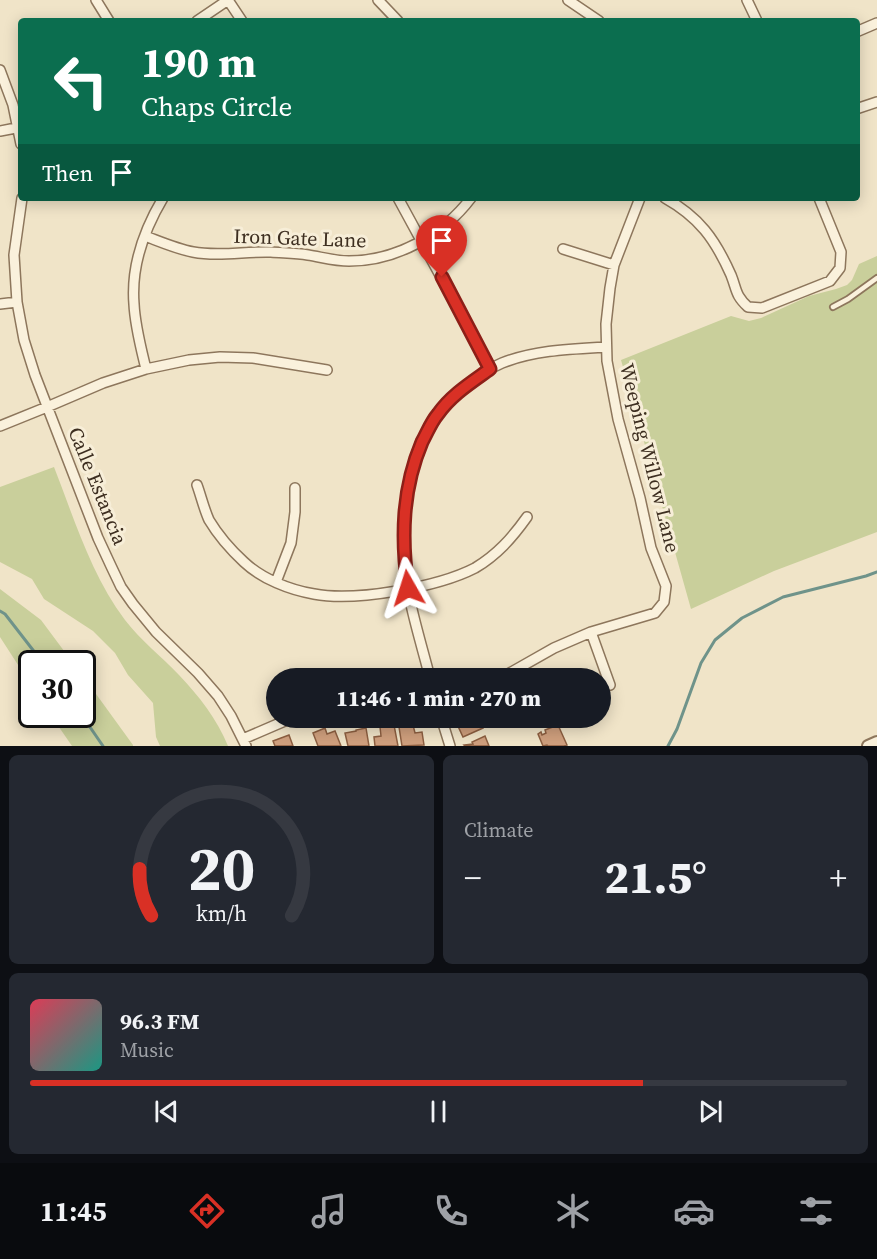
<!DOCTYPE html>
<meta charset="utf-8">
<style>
:root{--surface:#171b24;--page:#242831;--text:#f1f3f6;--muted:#9ea1a6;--line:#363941;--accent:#d93025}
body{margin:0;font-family:"Source Serif 4",serif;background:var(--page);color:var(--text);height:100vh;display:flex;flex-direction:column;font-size:22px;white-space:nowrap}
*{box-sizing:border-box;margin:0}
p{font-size:20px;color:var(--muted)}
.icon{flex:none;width:33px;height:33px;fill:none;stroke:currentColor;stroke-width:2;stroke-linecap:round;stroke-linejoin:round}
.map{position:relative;height:746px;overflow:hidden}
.sheet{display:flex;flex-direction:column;gap:9px;padding:9px;background:#0d0f14;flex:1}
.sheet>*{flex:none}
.banner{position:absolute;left:18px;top:18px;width:842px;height:183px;border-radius:6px;box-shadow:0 3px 15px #0003;background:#0b6e4f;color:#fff;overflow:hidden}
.speed{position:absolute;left:18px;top:650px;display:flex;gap:12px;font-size:30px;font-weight:700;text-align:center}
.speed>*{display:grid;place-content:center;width:78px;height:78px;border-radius:50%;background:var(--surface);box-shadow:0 3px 15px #0003;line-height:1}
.speed .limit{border:3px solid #111;border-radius:9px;background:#fff;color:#111}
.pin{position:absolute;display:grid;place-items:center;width:51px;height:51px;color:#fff;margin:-62px -26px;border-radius:50% 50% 50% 0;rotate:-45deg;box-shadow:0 0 6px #0007}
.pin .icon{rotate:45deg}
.me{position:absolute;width:66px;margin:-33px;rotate:354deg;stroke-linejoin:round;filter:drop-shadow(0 0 4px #0008)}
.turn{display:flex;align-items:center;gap:21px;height:126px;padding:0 24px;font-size:27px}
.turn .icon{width:78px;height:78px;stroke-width:2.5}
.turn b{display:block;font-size:42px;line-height:51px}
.then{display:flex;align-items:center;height:57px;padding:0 24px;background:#0003;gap:12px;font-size:22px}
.big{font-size:45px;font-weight:800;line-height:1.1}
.sheet .widget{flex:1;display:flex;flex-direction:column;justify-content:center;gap:9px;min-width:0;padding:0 21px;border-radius:9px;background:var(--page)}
.sheet .dial{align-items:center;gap:0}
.dial svg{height:156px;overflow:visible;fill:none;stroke:var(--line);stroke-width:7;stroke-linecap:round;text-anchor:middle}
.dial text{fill:var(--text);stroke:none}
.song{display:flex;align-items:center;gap:18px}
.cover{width:72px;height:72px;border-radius:9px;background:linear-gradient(135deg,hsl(350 70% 55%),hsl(170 70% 35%))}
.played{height:6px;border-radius:3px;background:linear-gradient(90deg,var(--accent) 75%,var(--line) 75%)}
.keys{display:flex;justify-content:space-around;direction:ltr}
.heat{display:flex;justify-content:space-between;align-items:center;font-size:33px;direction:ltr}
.sheet .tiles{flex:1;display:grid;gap:9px;grid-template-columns:1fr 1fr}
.widget:last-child{grid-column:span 2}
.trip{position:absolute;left:266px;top:668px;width:345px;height:60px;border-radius:30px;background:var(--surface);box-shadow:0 3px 15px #0003;font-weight:800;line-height:60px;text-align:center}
.tab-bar{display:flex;height:96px;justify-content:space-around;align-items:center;background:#090b0e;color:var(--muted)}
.tab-bar .icon{width:42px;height:42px}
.tab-bar .selected{color:var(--accent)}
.tab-bar b{font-size:27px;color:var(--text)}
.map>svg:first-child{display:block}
.green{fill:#c9cf9b}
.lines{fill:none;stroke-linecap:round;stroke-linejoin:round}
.stream{stroke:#6f938a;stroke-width:3}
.building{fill:#cf9f7d;stroke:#8d5f41;stroke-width:1.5}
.service-casing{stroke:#8d765c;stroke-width:8}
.minor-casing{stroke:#8d765c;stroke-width:12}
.tertiary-casing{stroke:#8d765c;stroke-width:14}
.service{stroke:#faf1dc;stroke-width:4.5}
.minor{stroke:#faf1dc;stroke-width:9}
.tertiary{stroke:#faf1dc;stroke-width:10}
.route-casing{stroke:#8d1f18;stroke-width:15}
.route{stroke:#d93025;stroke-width:10}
.labels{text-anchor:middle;stroke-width:6;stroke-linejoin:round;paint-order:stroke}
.street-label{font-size:20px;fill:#3d2e20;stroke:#f7eed8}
</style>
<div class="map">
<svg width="877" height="746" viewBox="0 0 877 746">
<rect width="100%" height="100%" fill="#f0e4c8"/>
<path class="green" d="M877,256V532L774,571L691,609L621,360L731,316L749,321L761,318L809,296L836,289L847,285L852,280L859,264Z
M54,467C74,518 91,575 125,620C141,641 161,656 179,675C199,696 217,719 228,746H160L156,737L153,703L128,675L115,653L93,631L44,599L32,579L0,562V487Z
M0,589L41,620L73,663H32L31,685L0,637Z
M83,676L133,745V746H72L50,714H82Z"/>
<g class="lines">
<path class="stream" d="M0,611L5,614L43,663
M81,714L103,746
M668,746L677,729L701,663L715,640L742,618L783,597L866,576L877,572"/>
</g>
<path class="building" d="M461,717H478L483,728L463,737L457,724L463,721Z
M394,725L398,746H375L374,737L381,736L380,727Z
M413,725L415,733L422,732L424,745L402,746L399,727Z
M558,725L567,745L564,746H548L547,745L543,746L538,734L541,732L542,735L546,733L545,730Z
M325,728L327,734L335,731L341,746H318L313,733Z
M366,728L369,746H348L345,733L356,731V730Z
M289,735L293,746H275L273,741Z
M485,736L489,746H465L464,745L473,744L472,742Z"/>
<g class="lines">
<defs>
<path id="service" d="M833,307L848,299L877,278"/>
<path id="minor" d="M96,0L109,21
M378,0L398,21
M568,0L599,21
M747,0L757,21
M197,21L228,0L242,21
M856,32L877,23
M0,70L13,105L21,144
M856,109L877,102
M0,131L21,127
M22,198L14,255L17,302L24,340L35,375L98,538L111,566L121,587L133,604L156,632L198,673L218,696L231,716L246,746
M398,198L491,369
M665,198C699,217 715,239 731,275C737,290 735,295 748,307L762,308L830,281L840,268L841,252L819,198
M145,236C161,242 177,249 193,252C219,257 246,251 271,252C283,253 296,253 308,255C321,257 335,261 349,261C396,261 443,235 471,198
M563,249L614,265
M0,304L17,302
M146,369C141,348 135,326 134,304C131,267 144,230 163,198
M0,426L47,407L103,383L146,369L189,360L220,357L253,358L327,370
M197,485C201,496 204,509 209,520C218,535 231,550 244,562C262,579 290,590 314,594C355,602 438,587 475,568C497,555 512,538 527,517
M276,582L291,543L295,512V488
M591,632L610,685
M430,678C421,642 408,603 405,567C401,523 406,481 423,441C427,432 432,421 438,413C445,405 453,398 461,391C473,380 487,369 502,363C535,350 571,349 606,347
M501,678L554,648L591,632L655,613L664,602L666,586L651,548L640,498L618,419L607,361L606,324L610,288L614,265L640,198
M441,717L450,746
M243,739L294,717"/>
<path id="tertiary" d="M868,746L877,742"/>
</defs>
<use href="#service" class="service-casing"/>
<use href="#minor" class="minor-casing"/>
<use href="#tertiary" class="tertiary-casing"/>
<use href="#service" class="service"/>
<use href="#minor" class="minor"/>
<use href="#tertiary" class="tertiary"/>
</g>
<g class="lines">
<defs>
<path id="route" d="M408,588C401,538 402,489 422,442C427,433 431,422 438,414C451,395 472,382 490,369L442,277"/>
</defs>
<use href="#route" class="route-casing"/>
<use href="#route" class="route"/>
</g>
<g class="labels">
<g class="street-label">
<text transform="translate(300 238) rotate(2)" y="7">Iron Gate Lane</text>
<text transform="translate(650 458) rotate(76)" y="7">Weeping Willow Lane</text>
<text transform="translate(98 486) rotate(68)" y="7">Calle Estancia</text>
</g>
</g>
</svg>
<div class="speed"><div class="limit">30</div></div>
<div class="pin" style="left:442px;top:277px;background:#d93025"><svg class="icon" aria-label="arrive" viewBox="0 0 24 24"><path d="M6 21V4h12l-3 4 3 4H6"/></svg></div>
<svg class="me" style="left:408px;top:588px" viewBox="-20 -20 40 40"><path d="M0-17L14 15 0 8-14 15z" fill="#d93025" stroke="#fff" stroke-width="4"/></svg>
<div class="trip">11:46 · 1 min · 270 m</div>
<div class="banner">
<div class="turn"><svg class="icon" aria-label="left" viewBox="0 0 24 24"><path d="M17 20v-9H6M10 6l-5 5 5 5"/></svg><div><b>190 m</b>Chaps Circle</div></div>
<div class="then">Then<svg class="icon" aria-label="arrive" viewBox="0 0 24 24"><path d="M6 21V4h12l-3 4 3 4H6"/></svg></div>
</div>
</div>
<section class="sheet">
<div class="tiles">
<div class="widget dial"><svg viewBox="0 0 100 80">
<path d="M14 69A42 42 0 1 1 86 69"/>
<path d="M14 69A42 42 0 0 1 8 45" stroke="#d93025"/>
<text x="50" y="56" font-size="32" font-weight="700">20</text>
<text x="50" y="72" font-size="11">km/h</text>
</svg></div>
<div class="widget"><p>Climate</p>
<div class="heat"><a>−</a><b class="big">21.5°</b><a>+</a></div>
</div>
<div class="widget">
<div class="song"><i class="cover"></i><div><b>96.3 FM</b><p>Music</p></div></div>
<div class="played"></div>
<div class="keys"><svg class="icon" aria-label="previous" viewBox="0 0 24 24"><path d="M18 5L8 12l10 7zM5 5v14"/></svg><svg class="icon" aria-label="pause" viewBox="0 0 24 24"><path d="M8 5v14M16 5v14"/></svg><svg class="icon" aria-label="next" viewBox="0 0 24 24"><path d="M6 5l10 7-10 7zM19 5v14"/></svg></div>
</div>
</div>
</section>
<nav class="tab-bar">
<b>11:45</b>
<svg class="icon selected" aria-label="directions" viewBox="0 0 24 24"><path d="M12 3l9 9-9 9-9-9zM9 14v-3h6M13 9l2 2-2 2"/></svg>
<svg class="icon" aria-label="music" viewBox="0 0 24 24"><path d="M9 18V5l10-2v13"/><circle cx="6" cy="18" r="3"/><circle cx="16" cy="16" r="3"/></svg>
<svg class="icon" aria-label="phone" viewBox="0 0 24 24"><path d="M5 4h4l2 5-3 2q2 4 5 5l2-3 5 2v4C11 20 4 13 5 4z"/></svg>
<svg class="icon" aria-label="climate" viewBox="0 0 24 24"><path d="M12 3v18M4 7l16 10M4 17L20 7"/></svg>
<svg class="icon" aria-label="car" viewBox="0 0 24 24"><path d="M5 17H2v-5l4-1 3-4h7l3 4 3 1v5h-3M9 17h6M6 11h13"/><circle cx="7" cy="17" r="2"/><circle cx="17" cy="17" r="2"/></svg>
<svg class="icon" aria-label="filters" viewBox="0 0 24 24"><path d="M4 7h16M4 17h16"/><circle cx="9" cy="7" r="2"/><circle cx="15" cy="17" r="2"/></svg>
</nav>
